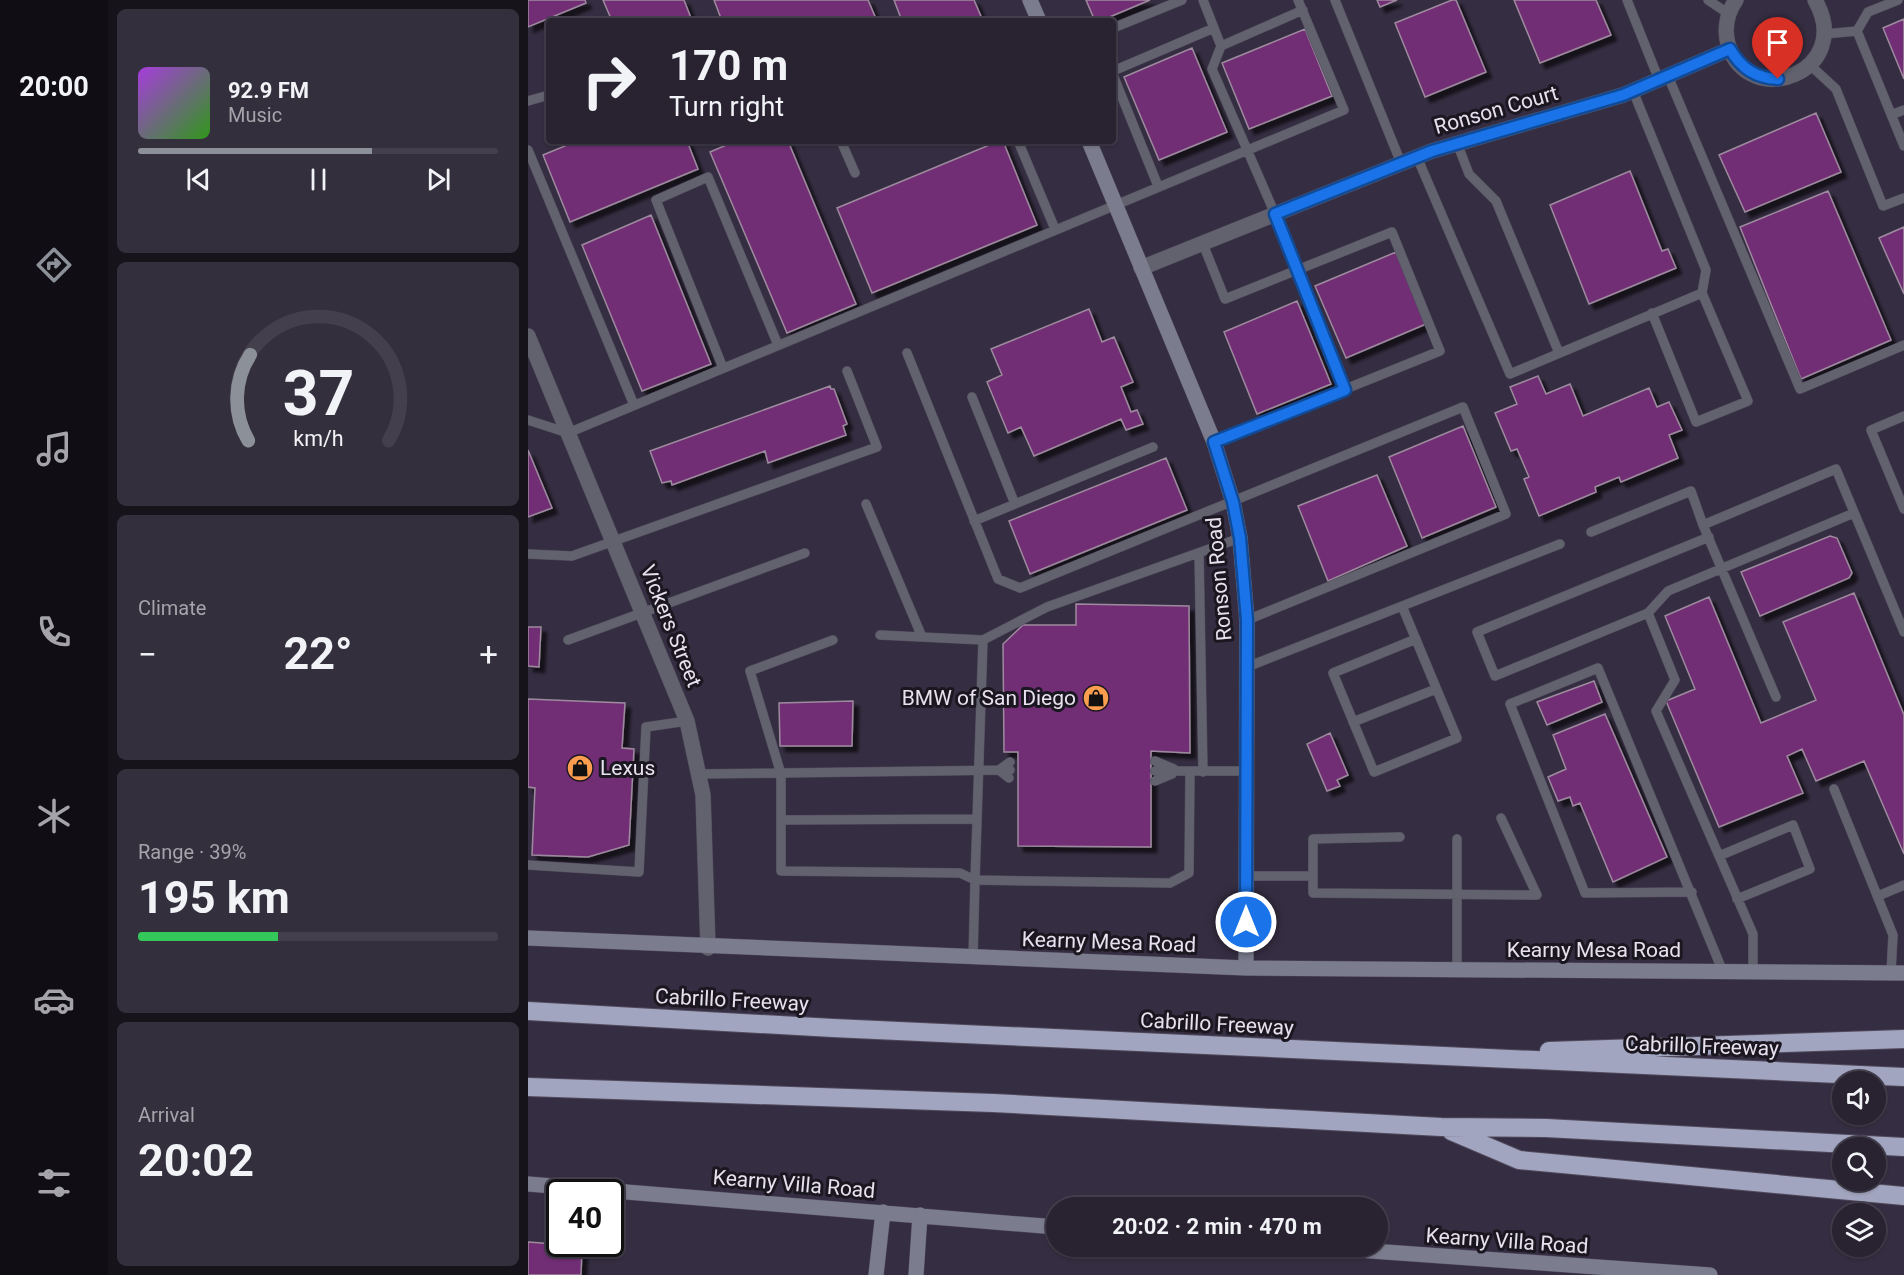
<!DOCTYPE html>
<meta charset="utf-8">
<style>
:root{--surface:#282231;--page:#342f3d;--text:#f1f3f6;--muted:#a5a4ab;--line:#443f4d;--accent:#8c9099}
body{margin:0;font-family:Roboto,sans-serif;background:var(--page);color:var(--text);height:100vh;display:flex;flex-direction:column;font-size:22px;white-space:nowrap}
*{box-sizing:border-box;margin:0}
p{font-size:20px;color:var(--muted)}
.icon{flex:none;width:33px;height:33px;fill:none;stroke:currentColor;stroke-width:2;stroke-linecap:round;stroke-linejoin:round}
.map{position:relative;flex:1;overflow:hidden}
.details{display:flex;flex-direction:column;gap:9px;padding:9px;background:#16131b;width:420px}
.details>*{flex:none}
.guide{position:absolute;left:18px;top:18px;width:570px;height:126px;border-radius:6px;box-shadow:0 2px 4px #0004,0 0 0 2px var(--line);background:#282231;color:var(--text);overflow:hidden}
.tools{position:absolute;left:1304px;top:1071px;display:grid;gap:12px}
.tools a{display:grid;place-items:center;width:54px;height:54px;border-radius:50%;background:var(--surface);box-shadow:0 2px 4px #0004,0 0 0 2px var(--line);font-size:30px}
.speed{position:absolute;left:18px;top:1179px;display:flex;gap:12px;font-size:30px;font-weight:700;text-align:center}
.speed>*{display:grid;place-content:center;width:78px;height:78px;border-radius:50%;background:var(--surface);box-shadow:0 2px 4px #0004,0 0 0 2px var(--line);line-height:1}
.speed .limit{border:3px solid #111;border-radius:9px;background:#fff;color:#111}
.pin{position:absolute;display:grid;place-items:center;width:51px;height:51px;color:#fff;margin:-62px -26px;border-radius:50% 50% 50% 0;rotate:-45deg;box-shadow:0 0 6px #0007}
.pin .icon{rotate:45deg}
.me{position:absolute;width:66px;margin:-33px;rotate:0deg;stroke-linejoin:round;filter:drop-shadow(0 0 4px #0008)}
.turn{display:flex;align-items:center;gap:21px;height:126px;padding:0 24px;font-size:27px}
.turn .icon{width:78px;height:78px;stroke-width:2.5}
.turn b{display:block;font-size:42px;line-height:51px}
.big{font-size:45px;font-weight:700;line-height:1.1}
.details .card{flex:1;display:flex;flex-direction:column;justify-content:center;gap:9px;min-width:0;padding:0 21px;border-radius:9px;background:var(--page)}
.details .dial{align-items:center;gap:0}
.dial svg{height:156px;overflow:visible;fill:none;stroke:var(--line);stroke-width:7;stroke-linecap:round;text-anchor:middle}
.dial text{fill:var(--text);stroke:none}
.song{display:flex;align-items:center;gap:18px}
.cover{width:72px;height:72px;border-radius:9px;background:linear-gradient(135deg,hsl(280 70% 55%),hsl(110 70% 35%))}
.played{height:6px;border-radius:3px;background:linear-gradient(90deg,var(--accent) 65%,var(--line) 65%)}
.keys{display:flex;justify-content:space-around;direction:ltr}
.heat{display:flex;justify-content:space-between;align-items:center;font-size:33px;direction:ltr}
.charge{height:9px;border-radius:4px;background:linear-gradient(90deg,#34c759 39%,var(--line) 0)}
.trip{position:absolute;left:518px;top:1197px;width:342px;height:60px;border-radius:30px;background:var(--surface);box-shadow:0 2px 4px #0004,0 0 0 2px var(--line);font-weight:700;line-height:60px;text-align:center}
main{display:flex;flex:1;min-height:0}
.menu{display:flex;flex-direction:column;width:108px;justify-content:space-around;align-items:center;background:#100e14;color:var(--muted)}
.menu .icon{width:42px;height:42px}
.menu .on{color:var(--accent)}
.menu b{font-size:27px;color:var(--text)}
.map>svg:first-child{display:block}
.building{fill:#712f74;stroke:#9e8a9e;stroke-width:1.5;filter:url(#shadow)}
.lines{fill:none;stroke-linecap:round;stroke-linejoin:round}
.lane-casing{stroke:#514a5d;stroke-width:10}
.street-casing{stroke:#514a5d;stroke-width:16}
.secondary-casing{stroke:#514a5d;stroke-width:16}
.highway-casing{stroke:#514a5d;stroke-width:20}
.lane{stroke:#61626d;stroke-width:9}
.street{stroke:#61626d;stroke-width:15}
.secondary{stroke:#7b7d8e;stroke-width:15}
.highway{stroke:#a2a5bf;stroke-width:18}
.route-casing{stroke:#114b97;stroke-width:15}
.route{stroke:#1a73e8;stroke-width:10}
.labels{text-anchor:middle;stroke-width:6;stroke-linejoin:round;paint-order:stroke}
.street-label{font-size:21px;fill:#e7e1ef;stroke:#1b1720}
.poi-label{font-size:21px;fill:#e7e1ef;stroke:#1b1720;text-anchor:end}
</style>
<main>
<nav class="menu">
<b>20:00</b>
<svg class="icon on" aria-label="directions" viewBox="0 0 24 24"><path d="M12 3l9 9-9 9-9-9zM9 14v-3h6M13 9l2 2-2 2"/></svg>
<svg class="icon" aria-label="music" viewBox="0 0 24 24"><path d="M9 18V5l10-2v13"/><circle cx="6" cy="18" r="3"/><circle cx="16" cy="16" r="3"/></svg>
<svg class="icon" aria-label="phone" viewBox="0 0 24 24"><path d="M5 4h4l2 5-3 2q2 4 5 5l2-3 5 2v4C11 20 4 13 5 4z"/></svg>
<svg class="icon" aria-label="climate" viewBox="0 0 24 24"><path d="M12 3v18M4 7l16 10M4 17L20 7"/></svg>
<svg class="icon" aria-label="car" viewBox="0 0 24 24"><path d="M5 17H2v-5l4-1 3-4h7l3 4 3 1v5h-3M9 17h6M6 11h13"/><circle cx="7" cy="17" r="2"/><circle cx="17" cy="17" r="2"/></svg>
<svg class="icon" aria-label="filters" viewBox="0 0 24 24"><path d="M4 7h16M4 17h16"/><circle cx="9" cy="7" r="2"/><circle cx="15" cy="17" r="2"/></svg>
</nav>
<section class="details">
<div class="card">
<div class="song"><i class="cover"></i><div><b>92.9 FM</b><p>Music</p></div></div>
<div class="played"></div>
<div class="keys"><svg class="icon" aria-label="previous" viewBox="0 0 24 24"><path d="M18 5L8 12l10 7zM5 5v14"/></svg><svg class="icon" aria-label="pause" viewBox="0 0 24 24"><path d="M8 5v14M16 5v14"/></svg><svg class="icon" aria-label="next" viewBox="0 0 24 24"><path d="M6 5l10 7-10 7zM19 5v14"/></svg></div>
</div>
<div class="card dial"><svg viewBox="0 0 100 80">
<path d="M14 69A42 42 0 1 1 86 69"/>
<path d="M14 69A42 42 0 0 1 15 25" stroke="#8c9099"/>
<text x="50" y="56" font-size="32" font-weight="700">37</text>
<text x="50" y="72" font-size="11">km/h</text>
</svg></div>
<div class="card"><p>Climate</p>
<div class="heat"><a>−</a><b class="big">22°</b><a>+</a></div>
</div>
<div class="card"><p>Range · 39%</p><b class="big">195 km</b><div class="charge"></div></div>
<div class="card"><p>Arrival</p><b class="big">20:02</b></div>
</section>
<div class="map">
<svg width="1376" height="1275" viewBox="0 0 1376 1275">
<defs>
<filter id="shadow"><feDropShadow dx="5.5" dy="5.5" stdDeviation="1.5" flood-color="#0009"/></filter>
</defs>
<rect width="100%" height="100%" fill="#352d41"/>
<path class="building" d="M0,0H57L58,3L0,27Z
M75,0H156L163,18L156,21H84Z
M186,0H340L349,21H194Z
M366,0H446L455,21H374Z
M558,0H622L572,21H567Z
M849,0H869L852,7Z
M924,0H928L958,72L897,97L867,23Z
M986,0H1068L1083,35L1012,63Z
M1376,19V79L1355,28Z
M777,29L804,96L721,129L694,63Z
M664,48L699,132L631,160L596,77Z
M1288,113L1313,172L1217,212L1191,155Z
M49,141H159L170,169L42,222L15,155Z
M208,141H260L328,304L259,333L182,152Z
M471,141H475L509,225L344,293L309,208Z
M1102,171L1134,251L1140,249L1148,268L1061,304L1022,205Z
M1300,191L1363,340L1273,379L1212,227Z
M123,215L183,364L114,391L54,245Z
M1376,227V294L1351,238Z
M868,252L898,324L818,358L787,286Z
M769,301L803,384L729,414L696,332Z
M561,309L574,342L586,337L605,382L593,387L603,412L609,410L615,424L598,430L593,419L506,456L493,427L480,433L459,382L474,375L463,349Z
M1010,376L1018,394L1042,384L1055,416L1121,388L1129,407L1141,402L1154,430L1141,435L1150,458L1093,482L1091,477L1067,487L1068,492L1011,516L996,479L1001,477L989,449L983,451L967,413L989,404L982,387Z
M302,386L303,389H306L319,424L315,426L318,435L240,463L237,451L144,485L143,481L134,483L122,451Z
M935,426L968,507L894,538L861,457Z
M0,450L24,508L0,517Z
M638,458L659,510L502,574L481,521Z
M849,475L879,546L800,581L770,506Z
M1302,536L1309,538L1324,573L1321,578L1232,616L1213,572Z
M1326,593L1376,715V854L1336,761L1288,781L1274,749L1259,756L1275,793L1191,827L1138,701L1167,689L1137,616L1181,597L1233,723L1288,700L1255,622Z
M548,604L661,606L662,753L623,751V847L490,846V752H476L475,644L495,625H548Z
M0,627H13L11,667L0,666Z
M1066,681L1074,702L1019,725L1009,702Z
M0,699L97,703L94,748L106,749L101,845L60,857L4,855L7,788L0,787Z
M325,701L324,746H252L251,703Z
M1077,714L1139,857L1085,882L1052,803L1045,806L1042,797L1030,801L1020,777L1038,769L1025,735Z
M802,733L820,775L809,780L812,786L799,791L779,744Z
M0,1242L54,1246L53,1275H0Z"/>
<g class="lines">
<defs>
<path id="lane" d="M675,0L693,46L775,10
M807,0L873,163
M1099,0L1131,80
M1180,0L1201,14
M585,28L654,0
M1329,31L1340,12L1370,0
M1297,34L1329,31L1376,146
M693,46L684,69L747,214L817,390
M1282,65L1308,89L1355,206L1376,198
M585,71L686,28
M585,75L630,186
M1140,76L1272,389L1376,345
M0,101L21,95
M1363,115L1376,110
M313,141L327,173
M490,141L527,229
M929,143L941,174L968,201L1031,353
M0,150L106,405
M889,157L982,374L1174,293L1178,270L1105,91
M675,244L697,299L864,232L912,351L686,442
M1124,313L1168,422L1220,401L1174,293
M379,353L470,579L492,588L935,407L978,514L719,620
M195,368L128,200L180,177L250,345
M444,397L487,504L446,521
M1376,416L1343,430L1376,509
M0,420L40,433L816,110L770,0
M338,504L394,637
M487,504L625,447
M1063,532L1163,491L1175,525
M1181,537L949,632L967,676L1120,613L1140,591L1326,513
M671,553L675,772
M0,554L44,556L349,447L319,371
M874,606L929,738L846,772L805,673L888,639
M1120,613L1147,680L1128,711L1225,934V972
M352,635L455,640
M40,640L277,553
M305,640L222,671L253,774V871L432,873L447,880L455,640L519,607L712,538
M719,667L1032,544
M1248,697L1175,525L1308,469L1376,632
M825,722L908,689
M627,761L646,769
M627,771H718
M170,774L482,770
M481,778L471,770L482,762
M627,781L644,774
M1306,789L1365,935L1363,973
M253,820L449,819
M872,837L785,839V893L1009,895L973,818
M929,839V970
M1191,856L1265,825L1282,869L1209,899
M0,865L111,872L118,727L159,721
M718,876H785
M1164,892L1057,893L982,704L1070,668L1195,972
M1350,896L1376,885
M445,958L447,880L642,883L661,873L662,771"/>
<path id="street" d="M1208,0C1199,13 1196,29 1200,44C1220,112 1328,72 1287,0
M613,268L904,151L1095,95L1202,49
M0,336L159,721L175,795L180,948"/>
<path id="secondary" d="M502,0L511,21
M561,141L686,442L705,502L712,538L719,620L718,968
M0,938L718,968L1376,973
M0,1184L528,1227
M773,1246L1182,1275
M348,1275L355,1212
M388,1275L392,1215"/>
<path id="highway" d="M0,1011L305,1028L1376,1077
M1021,1051L1376,1039
M0,1087L465,1103L913,1127L1018,1128L1376,1147
M923,1131L991,1160L1376,1196"/>
</defs>
<use href="#lane" class="lane-casing"/>
<use href="#street" class="street-casing"/>
<use href="#secondary" class="secondary-casing"/>
<use href="#highway" class="highway-casing"/>
<use href="#lane" class="lane"/>
<use href="#street" class="street"/>
<use href="#secondary" class="secondary"/>
<use href="#highway" class="highway"/>
</g>
<g class="lines">
<defs>
<path id="route" d="M718,922L719,620L712,538L705,502L686,442L817,390L747,214L904,151L1095,95L1202,49C1213,68 1227,78 1250,79"/>
</defs>
<use href="#route" class="route-casing"/>
<use href="#route" class="route"/>
</g>
<defs>
<symbol id="shop-disc" viewBox="-11 -11 22 22"><circle r="9.5" fill="#fb9e50" stroke="#1b1720"/><path d="M-5-2.5h2.3a2.7 3.5 0 0 1 5.4 0H5L5.5 6h-11ZM-1.5-2.5h3a1.5 2.3 0 0 0-3 0Z" fill="#111"/></symbol>
</defs>
<g fill-rule="evenodd">
<use href="#shop-disc" x="553" y="683" width="30" height="30"/>
<use href="#shop-disc" x="37" y="753" width="30" height="30"/>
</g>
<g class="labels">
<g class="street-label">
<text transform="translate(968 110) rotate(-16)" y="7">Ronson Court</text>
<text transform="translate(691 579) rotate(-95)" y="7">Ronson Road</text>
<text transform="translate(143 626) rotate(68)" y="7">Vickers Street</text>
<text transform="translate(581 942) rotate(2)" y="7">Kearny Mesa Road</text>
<text x="1066" y="957">Kearny Mesa Road</text>
<text transform="translate(204 1000) rotate(3)" y="7">Cabrillo Freeway</text>
<text transform="translate(689 1024) rotate(3)" y="7">Cabrillo Freeway</text>
<text transform="translate(1174 1046) rotate(2)" y="7">Cabrillo Freeway</text>
<text transform="translate(266 1184) rotate(5)" y="7">Kearny Villa Road</text>
<text transform="translate(979 1241) rotate(4)" y="7">Kearny Villa Road</text>
</g>
<g class="poi-label">
<text x="548" y="705">BMW of San Diego</text>
<text x="72" y="775" text-anchor="start">Lexus</text>
</g>
</g>
</svg>
<div class="tools">
<a><svg class="icon" aria-label="sound" viewBox="0 0 24 24"><path d="M4 9h4l5-4v14l-5-4H4zM17 9q2 3 0 6"/></svg></a>
<a><svg class="icon" aria-label="search" viewBox="0 0 24 24"><circle cx="10" cy="10" r="6"/><path d="M15 15l6 6"/></svg></a>
<a><svg class="icon" aria-label="layers" viewBox="0 0 24 24"><path d="M12 4l9 5-9 5-9-5zM3 14l9 5 9-5"/></svg></a>
</div>
<div class="speed"><div class="limit">40</div></div>
<div class="pin" style="left:1250px;top:79px;background:#d93025"><svg class="icon" aria-label="arrive" viewBox="0 0 24 24"><path d="M6 21V4h12l-3 4 3 4H6"/></svg></div>
<svg class="me" style="left:718px;top:922px" viewBox="-20 -20 40 40"><circle r="17" fill="#1a73e8" stroke="#fff" stroke-width="3"/><path d="M0-11L8 9 0 5-8 9z" fill="#fff"/></svg>
<div class="trip">20:02 · 2 min · 470 m</div>
<div class="guide">
<div class="turn"><svg class="icon" aria-label="right" viewBox="0 0 24 24"><path d="M7 20v-9h11M14 6l5 5-5 5"/></svg><div><b>170 m</b>Turn right</div></div>
</div>
</div>
</main>
